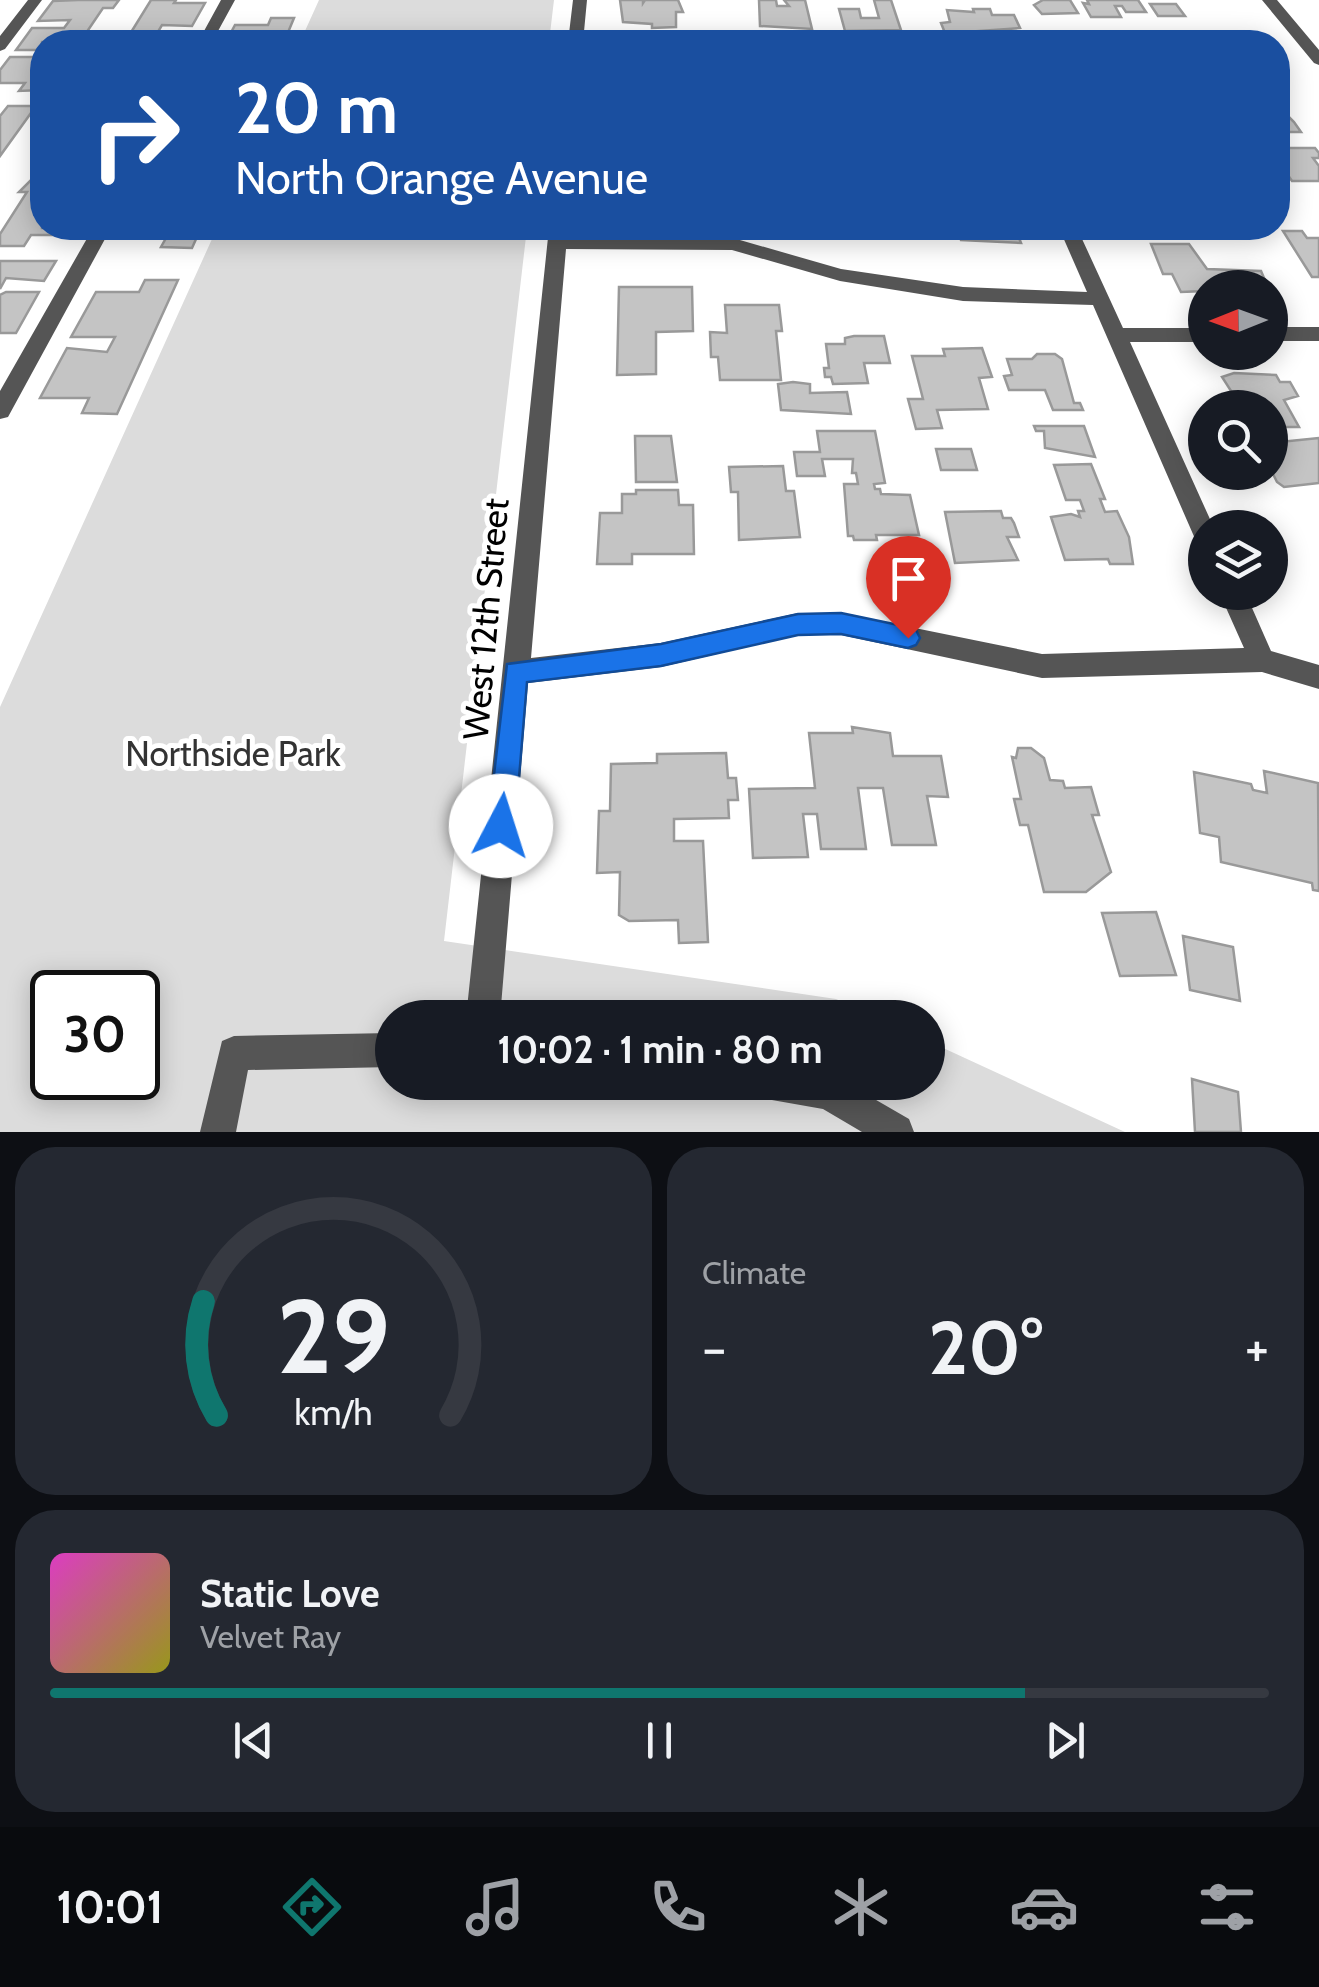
<!DOCTYPE html>
<meta charset="utf-8">
<style>
:root{--surface:#171b24;--page:#242831;--text:#f1f3f6;--muted:#9ea1a6;--line:#363941;--accent:#0f766e}
body{margin:0;font-family:Cabin,sans-serif;background:var(--page);color:var(--text);height:100vh;display:flex;flex-direction:column;font-size:38px;white-space:nowrap}
*{box-sizing:border-box;margin:0}
p{font-size:32px;color:var(--muted)}
.icon{flex:none;width:55px;height:55px;fill:none;stroke:currentColor;stroke-width:2;stroke-linecap:round;stroke-linejoin:round}
.map{position:relative;height:1132px;overflow:hidden}
.panel{display:flex;flex-direction:column;gap:15px;padding:15px;background:#0d0f14;flex:1}
.panel>*{flex:none}
.guide{position:absolute;left:30px;top:30px;width:1260px;height:210px;border-radius:40px;box-shadow:0 5px 25px #0003;background:#1a4fa0;color:#fff;overflow:hidden}
.needle{width:65px;rotate:269deg}
.controls{position:absolute;left:1188px;top:270px;display:grid;gap:20px}
.controls a{display:grid;place-items:center;width:100px;height:100px;border-radius:50%;background:var(--surface);box-shadow:0 5px 25px #0003;font-size:50px}
.speed{position:absolute;left:30px;top:970px;display:flex;gap:20px;font-size:50px;font-weight:700;text-align:center}
.speed>*{display:grid;place-content:center;width:130px;height:130px;border-radius:50%;background:var(--surface);box-shadow:0 5px 25px #0003;line-height:1}
.speed .limit{border:5px solid #111;border-radius:15px;background:#fff;color:#111}
.pin{position:absolute;display:grid;place-items:center;width:85px;height:85px;color:#fff;margin:-102px -42px;border-radius:50% 50% 50% 0;rotate:-45deg;box-shadow:0 0 10px #0007}
.pin .icon{rotate:45deg}
.me{position:absolute;width:110px;margin:-55px;rotate:5deg;stroke-linejoin:round;filter:drop-shadow(0 0 8px #0008)}
.turn{display:flex;align-items:center;gap:35px;height:210px;padding:0 40px;font-size:45px}
.turn .icon{width:130px;height:130px;stroke-width:2.5}
.turn b{display:block;font-size:70px;line-height:85px}
.big{font-size:75px;font-weight:800;line-height:1.1}
.panel .widget{flex:1;display:flex;flex-direction:column;justify-content:center;gap:15px;min-width:0;padding:0 35px;border-radius:40px;background:var(--page)}
.panel .dial{align-items:center;gap:0}
.dial svg{height:260px;overflow:visible;fill:none;stroke:var(--line);stroke-width:7;stroke-linecap:round;text-anchor:middle}
.dial text{fill:var(--text);stroke:none}
.song{display:flex;align-items:center;gap:30px}
.cover{width:120px;height:120px;border-radius:15px;background:linear-gradient(135deg,hsl(310 70% 55%),hsl(60 70% 35%))}
.played{height:10px;border-radius:5px;background:linear-gradient(90deg,var(--accent) 80%,var(--line) 80%)}
.keys{display:flex;justify-content:space-around;direction:ltr}
.heat{display:flex;justify-content:space-between;align-items:center;font-size:55px;direction:ltr}
.panel .tiles{flex:1;display:grid;gap:15px;grid-template-columns:1fr 1fr}
.widget:last-child{grid-column:span 2}
.trip{position:absolute;left:375px;top:1000px;width:570px;height:100px;border-radius:50px;background:var(--surface);box-shadow:0 5px 25px #0003;font-weight:800;line-height:100px;text-align:center}
.tabs{display:flex;height:160px;justify-content:space-around;align-items:center;background:#090b0e;color:var(--muted)}
.tabs .icon{width:70px;height:70px}
.tabs .current{color:var(--accent)}
.tabs b{font-size:45px;color:var(--text)}
.map>svg:first-child{display:block}
.green{fill:#dcdcdc;fill-rule:evenodd}
.building{fill:#c4c4c4;stroke:#999;stroke-width:2.5}
.lines{fill:none;stroke-linecap:round;stroke-linejoin:round}
.minor{fill:#555;fill-rule:evenodd}
.route{fill:#1a73e8;stroke:#114b97;stroke-width:2.5}
.labels{text-anchor:middle;stroke-width:10;stroke-linejoin:round;paint-order:stroke}
.street-label{font-size:35px;fill:#000;stroke:#fff}
.park-label{font-size:35px;fill:#333;stroke:#fff}
</style>
<div class="map">
<svg width="1319" height="1132" viewBox="0 0 1319 1132">
<rect width="100%" height="100%" fill="#fff"/>
<path class="green" d="M319,0H554L549,42H300Z
M217,228H527L444,941L836,999L876,1017L392,1018V1082H928V1041L1125,1132H0V707ZM52,992H138V1078H52Z"/>
<path class="building" d="M78,0H119L113,8H103L80,42H42L41,50H16L32,28H64L70,20L38,21L53,1Z
M151,0H176L174,3H205L192,26L162,25L156,35L189,32L183,42H125Z
M620,0H643V3L645,0H678L683,12H676V27L652,28V24L623,22Z
M759,0H776L777,6H789L784,0H805L812,29L760,26Z
M874,0H891L901,30L845,31L839,9H859L861,18H879Z
M1070,0L1078,13L1042,14L1034,5L1043,0Z
M1087,0H1138L1146,12H1126L1122,6H1115L1121,17H1091L1083,3L1089,4Z
M1150,4H1176L1185,16H1158Z
M973,9H990L992,15H1014L1020,28L967,32L969,39L947,38L941,23L950,22L947,10L974,12Z
M271,18H294L284,42H226L235,25H268Z
M10,57H42V90L19,91L25,83H0V70Z
M8,106H36L0,156V116Z
M1278,106L1294,122L1301,132H1278Z
M1278,148H1315L1319,153V158H1313L1319,166V181H1292L1278,161Z
M42,169V228H77L72,235H31L24,246H0V234L27,192H19Z
M130,228H201L192,248L161,247L166,238L124,237Z
M894,228H942L944,236H900Z
M957,228H1015L1021,243L961,240Z
M1217,228H1255L1260,235L1223,236Z
M1283,231H1302L1307,238H1319V277H1312Z
M1151,244H1189L1207,269L1261,271L1264,278H1259L1264,288H1205V291L1181,292L1172,274H1163Z
M0,261H56L44,281L6,278L0,289Z
M145,280H178L117,414L82,413L89,398H40L67,348L107,352L115,337H71L96,292H139Z
M619,287H692L693,331L656,332V374L617,375Z
M6,292H39L16,333H0V295Z
M725,305H779L782,331H776L781,380H720L718,357H711L710,332L727,333Z
M854,336H884L890,363H864L868,383L833,384L831,377H825L824,368H829L826,344H845V338Z
M982,348L992,377L979,378L988,409L937,410L942,428L916,429L908,399H923L912,356H945L943,349Z
M1037,354H1055L1062,359L1074,403H1080L1083,410H1053L1045,390H1009L1004,376L1012,375L1007,359H1032Z
M1234,373L1276,375L1280,382H1290L1298,396L1284,400L1299,427H1270V408H1242L1222,377Z
M793,382L810,384V393L847,392L851,414L781,410L778,384Z
M1034,426H1084L1095,457L1045,448L1044,431H1036Z
M817,431H875L885,483L874,484L875,489H880L881,494L910,495L919,535H876L877,540H854L853,536H848L844,484H858L856,473H852L853,459H822L825,476H797L794,452H820Z
M635,436H671L677,482H636Z
M1319,438V483L1284,487L1277,482L1270,468V443Z
M936,449H971L977,470H941Z
M1091,464L1105,499H1100L1105,512L1117,511L1129,537L1133,564H1110L1108,559L1065,560L1051,517L1071,514L1080,517L1078,511H1084L1080,500H1066L1054,465Z
M783,466L786,491H794L800,537L739,540L738,492H731L729,467Z
M636,490H678L679,505H693L694,554H632V564H597L600,513H622V494H636Z
M1001,511L1003,518H1011L1014,523L1019,537H1007L1018,560L955,563L945,512Z
M852,727L890,733L893,756H941L948,797L927,796L936,845H892L883,788H858L866,849H821L817,814H803L808,857L753,858L749,789L815,788L809,733H853Z
M1018,748H1031L1044,758L1050,780L1063,781L1065,788L1091,787L1099,815H1092L1111,872L1086,892H1044L1028,825H1020L1014,799H1021L1012,757L1016,758Z
M726,753L728,778H736L738,800H728L729,818L674,819V841H703L708,942L679,943L678,920L629,921L619,915L620,872L597,873L599,811H610L611,764L657,763V754Z
M1264,771L1318,783L1319,891L1313,890L1312,883L1221,862L1219,837L1200,833L1194,772L1251,784L1253,790L1267,793Z
M1156,912L1176,975L1120,976L1102,913Z
M1183,936L1233,947L1240,1001L1190,990Z
M1192,1079L1238,1092L1241,1132H1195Z"/>
<g class="lines">
<path class="minor" d="M28,0H42L5,49L0,51V36Z
M221,0H235L212,42H198Z
M573,0H587L583,42H568Z
M1262,0H1277L1319,50V65L1314,63Z
M93,228H111L8,417L0,419V391Z
M549,228H567V237L733,238L841,269L963,287L1087,292L1059,228H1077L1123,328H1205V342H1130L1214,528H1205V544L1196,541L1093,305L963,301L840,281L732,250L566,249L531,658L661,643L798,613H841L1042,654L1244,648L1219,592H1245L1271,651L1319,665V689L1262,672L1042,678L841,635H798L661,667L528,683L500,1018H466Z
M1270,327H1319V341H1270Z
M392,1033V1067L248,1070L236,1132H200L222,1041L234,1036Z
M732,1082H845L909,1119L914,1132H862L823,1109L737,1094Z"/>
</g>
<path class="route" d="M841,613L908,627L916,630L920,638L916,645L908,648L841,634L798,635L661,666L527,682L515,826L511,835L501,839L492,835L488,826L507,664L661,644L798,614Z"/>
<g class="labels">
<g class="street-label">
<text transform="translate(486 619) rotate(-85)" y="12">West 12th Street</text>
</g>
<g class="park-label">
<text x="233" y="766">Northside Park</text>
</g>
</g>
</svg>
<div class="controls">
<a><svg class="needle" viewBox="-14 -14 28 28"><path d="M0-13l5 13h-10z" fill="#e53935"/><path d="M0 13l5-13h-10z" fill="#9ea1a6"/></svg></a>
<a><svg class="icon" aria-label="search" viewBox="0 0 24 24"><circle cx="10" cy="10" r="6"/><path d="M15 15l6 6"/></svg></a>
<a><svg class="icon" aria-label="layers" viewBox="0 0 24 24"><path d="M12 4l9 5-9 5-9-5zM3 14l9 5 9-5"/></svg></a>
</div>
<div class="speed"><div class="limit">30</div></div>
<div class="pin" style="left:908px;top:638px;background:#d93025"><svg class="icon" aria-label="arrive" viewBox="0 0 24 24"><path d="M6 21V4h12l-3 4 3 4H6"/></svg></div>
<svg class="me" style="left:501px;top:826px" viewBox="-20 -20 40 40"><circle r="19" fill="#fff"/><path d="M0-13L10 11 0 6-10 11z" fill="#1a73e8"/></svg>
<div class="trip">10:02 · 1 min · 80 m</div>
<div class="guide">
<div class="turn"><svg class="icon" aria-label="right" viewBox="0 0 24 24"><path d="M7 20v-9h11M14 6l5 5-5 5"/></svg><div><b>20 m</b>North Orange Avenue</div></div>
</div>
</div>
<section class="panel">
<div class="tiles">
<div class="widget dial"><svg viewBox="0 0 100 80">
<path d="M14 69A42 42 0 1 1 86 69"/>
<path d="M14 69A42 42 0 0 1 10 34" stroke="#0f766e"/>
<text x="50" y="56" font-size="32" font-weight="700">29</text>
<text x="50" y="72" font-size="11">km/h</text>
</svg></div>
<div class="widget"><p>Climate</p>
<div class="heat"><a>−</a><b class="big">20°</b><a>+</a></div>
</div>
<div class="widget">
<div class="song"><i class="cover"></i><div><b>Static Love</b><p>Velvet Ray</p></div></div>
<div class="played"></div>
<div class="keys"><svg class="icon" aria-label="previous" viewBox="0 0 24 24"><path d="M18 5L8 12l10 7zM5 5v14"/></svg><svg class="icon" aria-label="pause" viewBox="0 0 24 24"><path d="M8 5v14M16 5v14"/></svg><svg class="icon" aria-label="next" viewBox="0 0 24 24"><path d="M6 5l10 7-10 7zM19 5v14"/></svg></div>
</div>
</div>
</section>
<nav class="tabs">
<b>10:01</b>
<svg class="icon current" aria-label="directions" viewBox="0 0 24 24"><path d="M12 3l9 9-9 9-9-9zM9 14v-3h6M13 9l2 2-2 2"/></svg>
<svg class="icon" aria-label="music" viewBox="0 0 24 24"><path d="M9 18V5l10-2v13"/><circle cx="6" cy="18" r="3"/><circle cx="16" cy="16" r="3"/></svg>
<svg class="icon" aria-label="phone" viewBox="0 0 24 24"><path d="M5 4h4l2 5-3 2q2 4 5 5l2-3 5 2v4C11 20 4 13 5 4z"/></svg>
<svg class="icon" aria-label="climate" viewBox="0 0 24 24"><path d="M12 3v18M4 7l16 10M4 17L20 7"/></svg>
<svg class="icon" aria-label="car" viewBox="0 0 24 24"><path d="M5 17H2v-5l4-1 3-4h7l3 4 3 1v5h-3M9 17h6M6 11h13"/><circle cx="7" cy="17" r="2"/><circle cx="17" cy="17" r="2"/></svg>
<svg class="icon" aria-label="filters" viewBox="0 0 24 24"><path d="M4 7h16M4 17h16"/><circle cx="9" cy="7" r="2"/><circle cx="15" cy="17" r="2"/></svg>
</nav>
